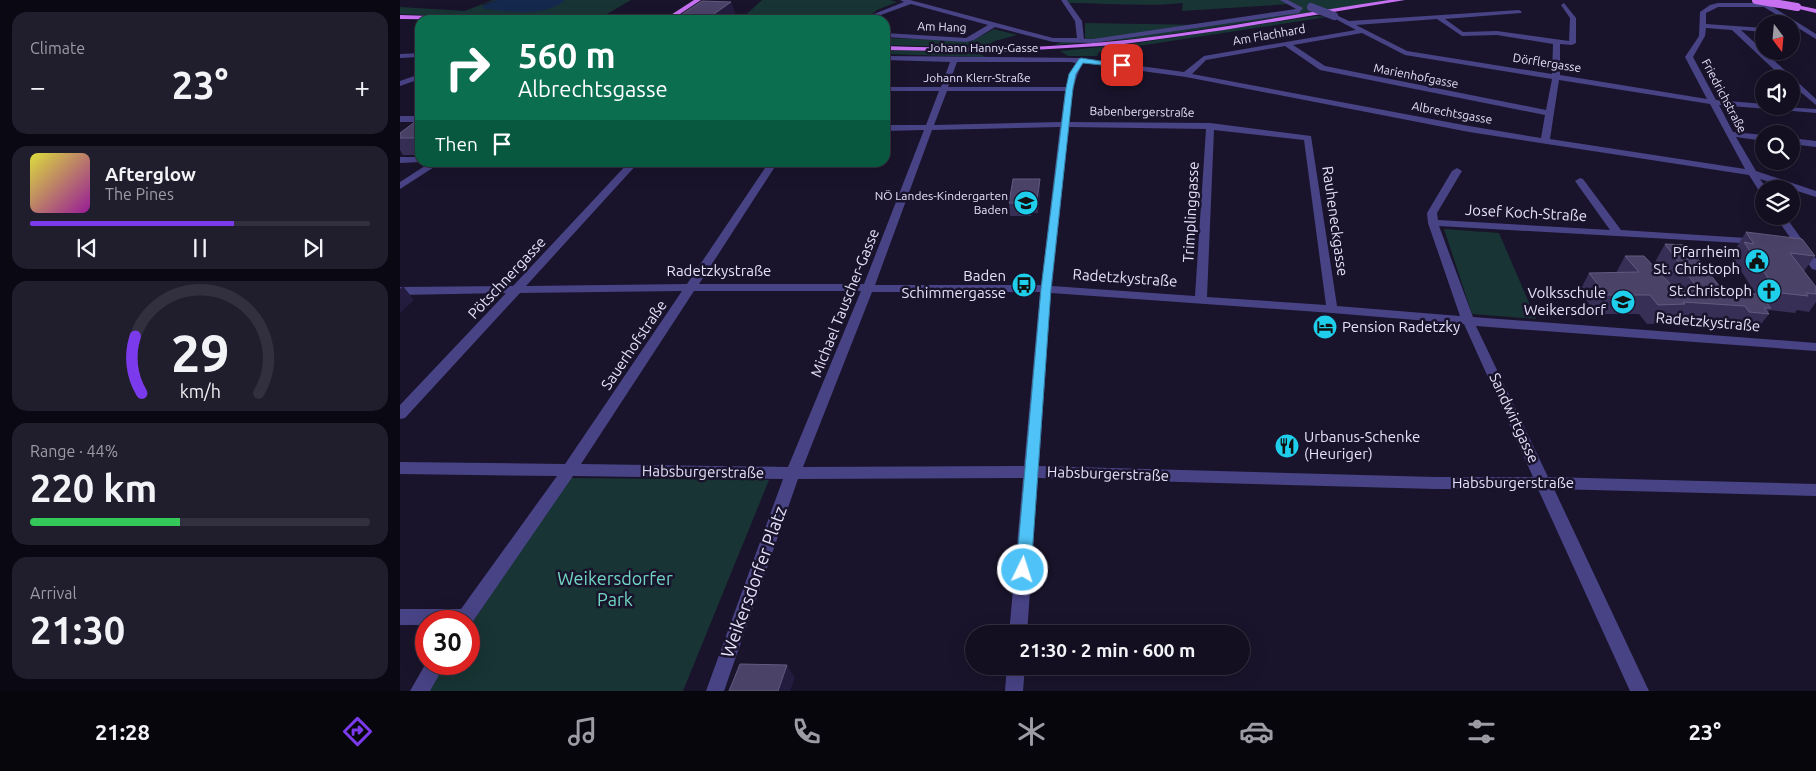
<!DOCTYPE html>
<meta charset="utf-8">
<style>
:root{--surface:#130f20;--page:#201d2d;--text:#f1f3f6;--muted:#9d9ca5;--line:#322f3e;--accent:#7c3aed}
body{margin:0;font-family:Ubuntu,sans-serif;background:var(--page);color:var(--text);height:100vh;display:flex;flex-direction:column;font-size:19px;white-space:nowrap}
*{box-sizing:border-box;margin:0}
p{font-size:16px;color:var(--muted)}
.icon{flex:none;width:28px;height:28px;fill:none;stroke:currentColor;stroke-width:2;stroke-linecap:round;stroke-linejoin:round}
.map{position:relative;flex:1;overflow:hidden}
.details{display:flex;flex-direction:column;gap:12px;padding:12px;background:#0a0812;width:400px}
.details>*{flex:none}
.banner{position:absolute;left:15px;top:15px;width:475px;height:152px;border-radius:15px;box-shadow:0 5px 20px #0002,0 0 0 1px var(--line);background:#0b6e4f;color:#fff;overflow:hidden}
.needle{width:32px;rotate:164deg}
.tools{position:absolute;left:1355px;top:15px;display:grid;gap:10px}
.tools a{display:grid;place-items:center;width:45px;height:45px;border-radius:50%;background:var(--surface);box-shadow:0 5px 20px #0002,0 0 0 1px var(--line);font-size:25px}
.speed{position:absolute;left:15px;top:610px;display:flex;gap:10px;font-size:25px;font-weight:700;text-align:center}
.speed>*{display:grid;place-content:center;width:65px;height:65px;border-radius:50%;background:var(--surface);box-shadow:0 5px 20px #0002,0 0 0 1px var(--line);line-height:1}
.speed .limit{border:8px solid #d22;background:#fff;color:#111}
.pin{position:absolute;display:grid;place-items:center;width:42px;height:42px;color:#fff;margin:-21px;border-radius:10px;box-shadow:0 2px 8px #0006}
.me{position:absolute;width:55px;margin:-28px;rotate:4deg;stroke-linejoin:round;filter:drop-shadow(0 0 4px #0008)}
.turn{display:flex;align-items:center;gap:18px;height:105px;padding:0 20px;font-size:22px}
.turn .icon{width:65px;height:65px;stroke-width:2.5}
.turn b{display:block;font-size:35px;line-height:42px}
.then{display:flex;align-items:center;height:48px;padding:0 20px;background:#0003;gap:10px;font-size:19px}
.big{font-size:38px;font-weight:600;line-height:1.1}
.details .widget{flex:1;display:flex;flex-direction:column;justify-content:center;gap:8px;min-width:0;padding:0 18px;border-radius:15px;background:var(--page)}
.details .dial{align-items:center;gap:0}
.dial svg{height:130px;overflow:visible;fill:none;stroke:var(--line);stroke-width:7;stroke-linecap:round;text-anchor:middle}
.dial text{fill:var(--text);stroke:none}
.song{display:flex;align-items:center;gap:15px}
.cover{width:60px;height:60px;border-radius:8px;background:linear-gradient(135deg,hsl(60 70% 55%),hsl(300 70% 35%))}
.played{height:5px;border-radius:2px;background:linear-gradient(90deg,var(--accent) 60%,var(--line) 60%)}
.keys{display:flex;justify-content:space-around;direction:ltr}
.heat{display:flex;justify-content:space-between;align-items:center;font-size:28px;direction:ltr}
.charge{height:8px;border-radius:4px;background:linear-gradient(90deg,#34c759 44%,var(--line) 0)}
.trip{position:absolute;left:565px;top:625px;width:285px;height:50px;border-radius:25px;background:var(--surface);box-shadow:0 5px 20px #0002,0 0 0 1px var(--line);font-weight:600;line-height:50px;text-align:center}
.tabs{display:flex;height:80px;justify-content:space-around;align-items:center;background:#08060d;color:var(--muted)}
.tabs .icon{width:35px;height:35px}
.tabs .current{color:var(--accent)}
.tabs b{font-size:22px;color:var(--text)}
main{display:flex;flex:1;min-height:0}
.map>svg:first-child{display:block}
.green{fill:#183434}
.water{fill:#15284e}
.lines{fill:none;stroke-linecap:round;stroke-linejoin:round}
.minor{fill:#484385;fill-rule:evenodd}
.major{fill:#c771f2;fill-rule:evenodd}
.minor-bridge{stroke:#484385;stroke-width:8}
.major-bridge{stroke:#c771f2;stroke-width:8}
.wall{fill:#382f56}
.shaded-wall{fill:#241c3e}
.building{fill:#4b4268;stroke:#635b7f}
.route{fill:#4fc3f7;stroke:#337fa1}
.labels{text-anchor:middle;stroke-width:5;stroke-linejoin:round;paint-order:stroke}
.far-street-label{font-size:12px;fill:#e5e0fc;stroke:#19142b}
.far-poi-label{font-size:12px;fill:#e5e0fc;stroke:#19142b;text-anchor:end}
.street-label{font-size:15px;fill:#e5e0fc;stroke:#19142b}
.poi-label{font-size:15px;fill:#e5e0fc;stroke:#19142b;text-anchor:end}
.near-park-label{font-size:18px;fill:#71d7c2;stroke:#19142b}
.near-street-label{font-size:18px;fill:#e5e0fc;stroke:#19142b}
</style>
<main>
<section class="details">
<div class="widget"><p>Climate</p>
<div class="heat"><a>−</a><b class="big">23°</b><a>+</a></div>
</div>
<div class="widget">
<div class="song"><i class="cover"></i><div><b>Afterglow</b><p>The Pines</p></div></div>
<div class="played"></div>
<div class="keys"><svg class="icon" aria-label="previous" viewBox="0 0 24 24"><path d="M18 5L8 12l10 7zM5 5v14"/></svg><svg class="icon" aria-label="pause" viewBox="0 0 24 24"><path d="M8 5v14M16 5v14"/></svg><svg class="icon" aria-label="next" viewBox="0 0 24 24"><path d="M6 5l10 7-10 7zM19 5v14"/></svg></div>
</div>
<div class="widget dial"><svg viewBox="0 0 100 80">
<path d="M14 69A42 42 0 1 1 86 69"/>
<path d="M14 69A42 42 0 0 1 10 34" stroke="#7c3aed"/>
<text x="50" y="56" font-size="32" font-weight="700">29</text>
<text x="50" y="72" font-size="11">km/h</text>
</svg></div>
<div class="widget"><p>Range · 44%</p><b class="big">220 km</b><div class="charge"></div></div>
<div class="widget"><p>Arrival</p><b class="big">21:30</b></div>
</section>
<div class="map">
<svg width="1416" height="691" viewBox="0 0 1416 691">
<rect width="100%" height="100%" fill="#19142b"/>
<path class="green" d="M93,0H97L82,5L164,0H231L207,14L250,19L148,20L0,14V7L65,11Z
M362,0H490L497,2L477,10L466,20H340Z
M667,0H992L745,38L655,45L663,41L685,42V23L806,25L897,9L890,4L782,11L783,3C745,7 707,3 669,3Z
M916,16L927,17L699,52L697,56H668L660,51L730,44Z
M594,29L617,35L595,41L582,48L485,45V38L572,41Z
M485,50L580,53L585,57L485,54Z
M1044,229L1099,233L1136,319L1072,314Z
M168,478L369,480L283,691H26L44,664H69V627Z"/>
<path class="water" d="M97,0H164V1C142,18 110,11 84,9L82,6Z"/>
<g class="lines">
<path class="minor" d="M500,0H510L653,38H677L675,21L661,0H667L682,21L684,39H693L896,9L880,0H888L903,8L899,13L693,43L653,42L595,27L574,40L566,42L485,37V33L566,38L588,25L511,4L478,16L474,20H467L474,14L504,2Z
M1357,0H1362L1368,4L1416,34V39L1364,7H1318L1306,13V24L1364,28V32L1341,30L1416,99V105L1391,84V79H1384L1332,30L1306,28L1305,36L1293,57L1316,100L1364,104V106L1416,109V113L1319,105L1333,132L1364,135V141L1336,137L1356,171L1416,191V197L1360,179L1367,189H1364V195L1361,194L1349,175L1069,132L786,77L683,63C672,82 672,101 669,122L810,123L911,136L937,306L1060,316L1028,223L1027,213L1052,171L1057,168L1062,171L1037,213L1038,220L1210,230L1175,181L1180,178L1183,179L1221,230L1362,239L1363,241L1358,244L1039,226L1073,317L1416,343V351L1076,326L1148,477L1416,484V496L1154,489L1249,691H1230L1138,489H1035L638,478L627,634H609L623,478L398,479L324,691H306L383,479L173,476L69,627V621H26V625H0V609H61L157,476L0,474V462L165,464L282,291L120,293L5,418L0,419V405L106,293L0,295V287L113,286L229,162H239L126,286L287,284L369,162H378L299,284H464L524,130L485,131V125H526L539,91H485V87H541L550,62L485,60V56L681,58L784,72L804,56L956,30L932,17V15L934,14L949,21L1119,10L1122,12L1121,13L1045,19L1063,32L1097,31L1169,41L1170,18L1161,5L1164,3L1176,18V43L1172,45L1160,44V75L1307,99L1285,57L1299,36L1300,12L1310,5L1318,3H1358ZM1037,19L1062,36L1097,35L1153,44L1152,74L1007,51L956,25ZM962,33L1005,55L1152,79L1146,110L925,66L893,45ZM885,46L920,70L1145,115L1141,138L1069,126L792,74L806,60ZM557,62H670L676,63L669,74L666,87H548ZM1159,80L1310,104L1345,169L1150,139ZM547,91H665L661,122L534,125ZM660,127L641,285H475L532,130ZM669,127L806,129L795,296L652,286ZM814,130L904,140L926,305L807,297ZM294,291H461L388,467L181,464ZM472,292H640L624,466L403,467ZM651,293L932,313L1064,324L1133,477H1035L639,466Z
M20,53V57L0,58V54Z
M20,74V79L0,86V81Z
M0,116H20V122H0Z
M1391,138L1416,141V147L1391,144Z
M0,157H20L21,162L0,163Z
M31,162H42L0,189V182Z
M1375,216H1385L1416,259V270L1412,269Z
M26,663L45,664L30,691H10Z
M607,666H625L623,691H605Z"/>
<path class="major" d="M294,0H301L271,20H263Z
M989,0H1005L824,30L717,45L601,52L485,50V46C562,49 639,49 716,41C807,32 898,13 989,0Z
M1397,5L1416,9V13L1395,8V6Z
M0,15L95,18L98,20L0,19Z"/>
<path class="minor-bridge" d="M911,7L934,16"/>
<path class="major-bridge" d="M1356,0L1397,7"/>
</g>
<path class="wall" d="M331,2L335,13L324,20H282L281,15Z
M20,121V155H3L0,150V133Z
M640,192L638,213H631V216H610L609,203Z
M1346,232L1415,256L1404,271L1416,287V302L1409,312L1397,310L1395,313L1369,310L1368,312L1369,314L1355,332L1336,331L1331,325L1275,321L1273,323L1247,324L1239,314H1196L1180,291L1189,273H1216L1225,256L1268,282L1255,262L1265,244L1324,292L1356,294L1333,259L1338,252L1336,248Z"/>
<path class="shaded-wall" d="M331,2L335,13L324,20H312L311,16Z
M640,179V192L638,213L637,200Z
M3,286L14,300L0,313V289Z
M387,665L395,678L390,691H378Z"/>
<path class="building" d="M302,1L331,2L311,16L281,15Z
M16,121H20V138H0V133Z
M613,179H640L637,200H630V203H609Z
M1346,232L1402,239L1415,256L1390,253L1416,287V294L1406,293L1408,296L1381,293L1376,290L1344,242L1354,244Z
M1265,244L1287,245L1324,292L1359,294L1371,308H1364L1369,314L1349,312L1345,306L1283,302L1285,304L1258,305L1250,295H1206L1189,273L1239,272L1225,256H1244L1275,289L1299,290Z
M340,664L387,665L378,691H329Z"/>
<path class="route" d="M681,58L726,65L722,67L683,63L676,74L673,88L651,289L631,570L629,575L623,577L618,575L616,570L641,289L666,88L669,74L679,59Z"/>
<defs>
<symbol id="school-disc" viewBox="-11 -11 22 22"><circle r="9.5" fill="#1eceeb" stroke="#19142b"/><path d="M0-5L7-2L0 1L-7-2ZM-4 1L0 2.5L4 1V4Q0 6-4 4Z" fill="#111"/></symbol>
<symbol id="civic-disc" viewBox="-11 -11 22 22"><circle r="9.5" fill="#1eceeb" stroke="#19142b"/><path d="M-.6-6.5H3V-4.5H.6V-3L4-1V1h2V6H-6V1h2V-1L-.6-3ZM-1.2 2.5V6h2.4V2.5Z" fill="#111"/></symbol>
<symbol id="bus-disc" viewBox="-11 -11 22 22"><circle r="9.5" fill="#1eceeb" stroke="#19142b"/><path d="M-5-6H5V4H4V6H2V4H-2V6H-4V4H-5ZM-3.5-4V0h7V-4ZM-3.5 1.2v1.5H-2V1.2ZM2 1.2v1.5H3.5V1.2Z" fill="#111"/></symbol>
<symbol id="church-disc" viewBox="-11 -11 22 22"><circle r="9.5" fill="#1eceeb" stroke="#19142b"/><path d="M-1.2-6h2.4v3.5h3.3v2.4h-3.3V6h-2.4V-.1h-3.3v-2.4h3.3Z" fill="#111"/></symbol>
<symbol id="hotel-disc" viewBox="-11 -11 22 22"><circle r="9.5" fill="#1eceeb" stroke="#19142b"/><path d="M-6-4.5h1.5V1H6V5H4.5V3h-9V5H-6ZM-4 0a1.8 1.8 0 1 1 3.6 0ZM.5 0V-2.5h3Q6-2.5 6 0Z" fill="#111"/></symbol>
<symbol id="restaurant-disc" viewBox="-11 -11 22 22"><circle r="9.5" fill="#1eceeb" stroke="#19142b"/><path d="M-5-6h1v4h1v-4h1v4h1v-4h1v5L-1.5 .5V6h-2V.5L-5-1ZM5-6V6H3V1.5H1.5Q1.5-4 5-6Z" fill="#111"/></symbol>
</defs>
<g fill-rule="evenodd">
<use href="#school-disc" x="612" y="189" width="28" height="28"/>
<use href="#civic-disc" x="1343" y="247" width="28" height="28"/>
<use href="#bus-disc" x="610" y="271" width="28" height="28"/>
<use href="#church-disc" x="1355" y="277" width="28" height="28"/>
<use href="#school-disc" x="1209" y="288" width="28" height="28"/>
<use href="#hotel-disc" x="911" y="313" width="28" height="28"/>
<use href="#restaurant-disc" x="873" y="432" width="28" height="28"/>
</g>
<g class="labels">
<g class="far-street-label">
<text transform="translate(542 27) rotate(2)" y="4">Am Hang</text>
<text transform="translate(869 35) rotate(-10)" y="4">Am Flachhard</text>
<text x="583" y="52">Johann Hanny-Gasse</text>
<text transform="translate(1147 63) rotate(9)" y="4">Dörflergasse</text>
<text transform="translate(1016 76) rotate(11)" y="4">Marienhofgasse</text>
<text x="577" y="82">Johann Klerr-Straße</text>
<text transform="translate(1324 96) rotate(62)" y="4">Friedrichstraße</text>
<text transform="translate(742 112) rotate(1)" y="4">Babenbergerstraße</text>
<text transform="translate(1052 113) rotate(10)" y="4">Albrechtsgasse</text>
</g>
<g class="far-poi-label">
<text x="608" y="200">NÖ Landes-Kindergarten<tspan x="608" dy="14">Baden</tspan></text>
</g>
<g class="street-label">
<text transform="translate(791 212) rotate(-87)" y="5">Trimplinggasse</text>
<text transform="translate(1126 213) rotate(3)" y="5">Josef Koch-Straße</text>
<text transform="translate(935 221) rotate(82)" y="5">Rauheneckgasse</text>
<text x="319" y="276">Radetzkystraße</text>
<text transform="translate(107 278) rotate(-47)" y="5">Pötschnergasse</text>
<text transform="translate(725 278) rotate(4)" y="5">Radetzkystraße</text>
<text transform="translate(445 303) rotate(-68)" y="5">Michael Tauscher-Gasse</text>
<text transform="translate(1308 322) rotate(5)" y="5">Radetzkystraße</text>
<text transform="translate(234 345) rotate(-56)" y="5">Sauerhofstraße</text>
<text transform="translate(1114 418) rotate(65)" y="5">Sandwirtgasse</text>
<text transform="translate(303 472) rotate(1)" y="5">Habsburgerstraße</text>
<text transform="translate(708 474) rotate(2)" y="5">Habsburgerstraße</text>
<text x="1113" y="488">Habsburgerstraße</text>
</g>
<g class="poi-label">
<text x="1340" y="257">Pfarrheim<tspan x="1340" dy="17">St. Christoph</tspan></text>
<text x="606" y="281">Baden<tspan x="606" dy="17">Schimmergasse</tspan></text>
<text x="1352" y="296">St.Christoph</text>
<text x="1206" y="298">Volksschule<tspan x="1206" dy="17">Weikersdorf</tspan></text>
<text x="942" y="332" text-anchor="start">Pension Radetzky</text>
<text x="904" y="442" text-anchor="start">Urbanus-Schenke<tspan x="904" dy="17">(Heuriger)</tspan></text>
</g>
<g class="near-park-label">
<text x="215" y="585">Weikersdorfer<tspan x="215" dy="21">Park</tspan></text>
</g>
<g class="near-street-label">
<text transform="translate(354 582) rotate(-70)" y="6">Weikersdorfer Platz</text>
</g>
</g>
</svg>
<div class="tools">
<a><svg class="needle" viewBox="-14 -14 28 28"><path d="M0-13l5 13h-10z" fill="#e53935"/><path d="M0 13l5-13h-10z" fill="#9d9ca5"/></svg></a>
<a><svg class="icon" aria-label="sound" viewBox="0 0 24 24"><path d="M4 9h4l5-4v14l-5-4H4zM17 9q2 3 0 6"/></svg></a>
<a><svg class="icon" aria-label="search" viewBox="0 0 24 24"><circle cx="10" cy="10" r="6"/><path d="M15 15l6 6"/></svg></a>
<a><svg class="icon" aria-label="layers" viewBox="0 0 24 24"><path d="M12 4l9 5-9 5-9-5zM3 14l9 5 9-5"/></svg></a>
</div>
<div class="speed"><div class="limit">30</div></div>
<div class="pin" style="left:722px;top:65px;background:#d93025"><svg class="icon" aria-label="arrive" viewBox="0 0 24 24"><path d="M6 21V4h12l-3 4 3 4H6"/></svg></div>
<svg class="me" style="left:623px;top:570px" viewBox="-20 -20 40 40"><circle r="17" fill="#4fc3f7" stroke="#fff" stroke-width="3"/><path d="M0-11L8 9 0 5-8 9z" fill="#fff"/></svg>
<div class="trip">21:30 · 2 min · 600 m</div>
<div class="banner">
<div class="turn"><svg class="icon" aria-label="right" viewBox="0 0 24 24"><path d="M7 20v-9h11M14 6l5 5-5 5"/></svg><div><b>560 m</b>Albrechtsgasse</div></div>
<div class="then">Then<svg class="icon" aria-label="arrive" viewBox="0 0 24 24"><path d="M6 21V4h12l-3 4 3 4H6"/></svg></div>
</div>
</div>
</main>
<nav class="tabs">
<b>21:28</b>
<svg class="icon current" aria-label="directions" viewBox="0 0 24 24"><path d="M12 3l9 9-9 9-9-9zM9 14v-3h6M13 9l2 2-2 2"/></svg>
<svg class="icon" aria-label="music" viewBox="0 0 24 24"><path d="M9 18V5l10-2v13"/><circle cx="6" cy="18" r="3"/><circle cx="16" cy="16" r="3"/></svg>
<svg class="icon" aria-label="phone" viewBox="0 0 24 24"><path d="M5 4h4l2 5-3 2q2 4 5 5l2-3 5 2v4C11 20 4 13 5 4z"/></svg>
<svg class="icon" aria-label="climate" viewBox="0 0 24 24"><path d="M12 3v18M4 7l16 10M4 17L20 7"/></svg>
<svg class="icon" aria-label="car" viewBox="0 0 24 24"><path d="M5 17H2v-5l4-1 3-4h7l3 4 3 1v5h-3M9 17h6M6 11h13"/><circle cx="7" cy="17" r="2"/><circle cx="17" cy="17" r="2"/></svg>
<svg class="icon" aria-label="filters" viewBox="0 0 24 24"><path d="M4 7h16M4 17h16"/><circle cx="9" cy="7" r="2"/><circle cx="15" cy="17" r="2"/></svg>
<b>23°</b>
</nav>
